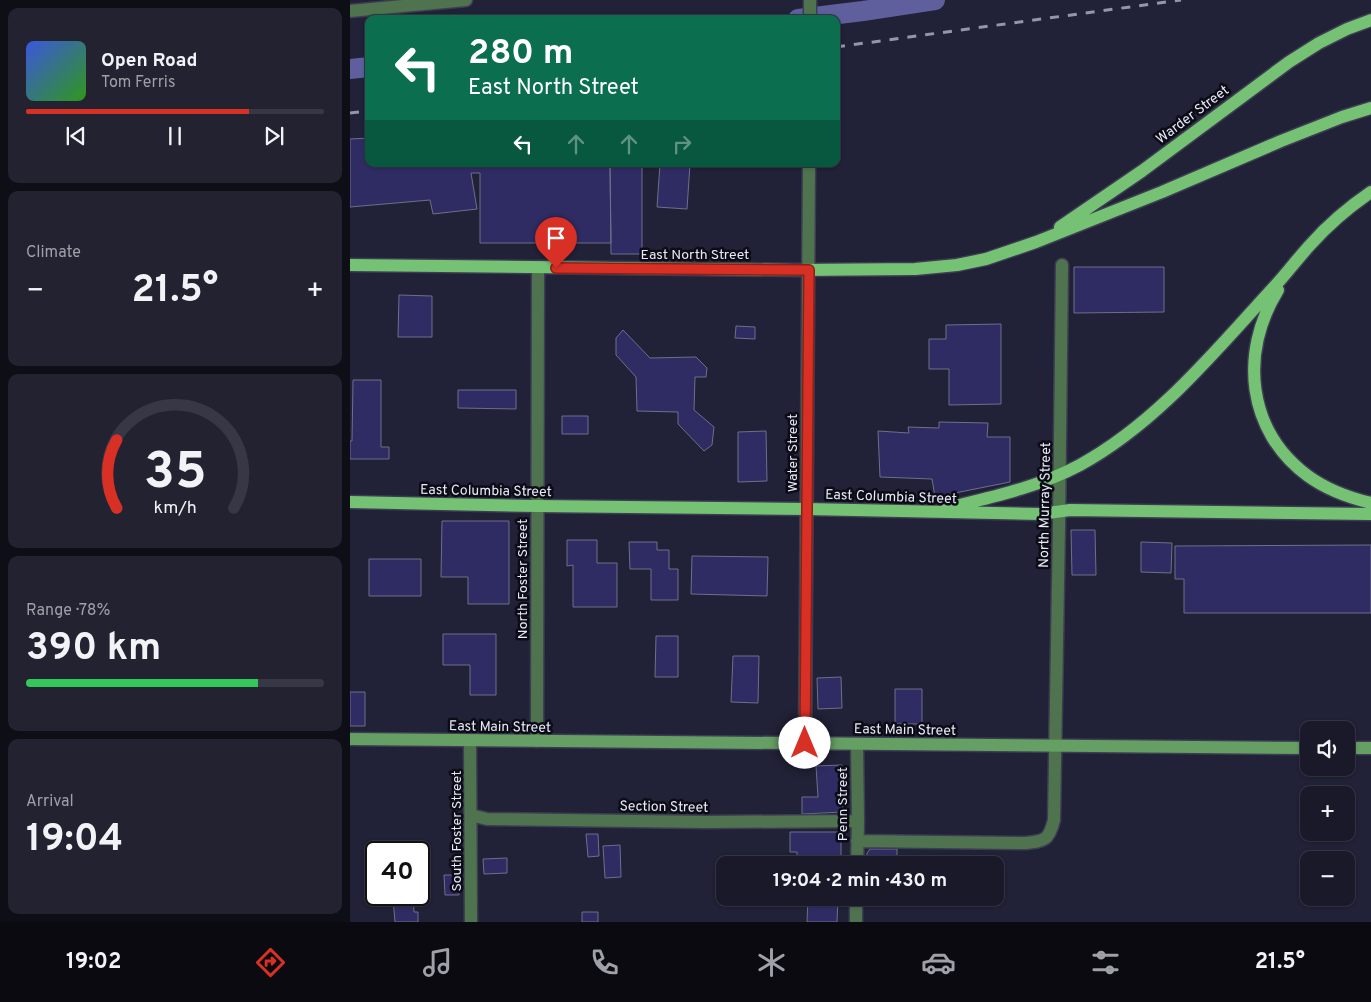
<!DOCTYPE html>
<meta charset="utf-8">
<style>
:root{--surface:#191929;--page:#222231;--text:#f1f3f6;--muted:#9fa0a8;--line:#373846;--accent:#d93025}
body{margin:0;font-family:Overpass,sans-serif;background:var(--page);color:var(--text);height:100vh;display:flex;flex-direction:column;font-size:19px;white-space:nowrap}
*{box-sizing:border-box;margin:0}
p{font-size:16px;color:var(--muted)}
.icon{flex:none;width:28px;height:28px;fill:none;stroke:currentColor;stroke-width:2;stroke-linecap:round;stroke-linejoin:round}
.map{position:relative;flex:1;overflow:hidden}
.details{display:flex;flex-direction:column;gap:8px;padding:8px;background:#0e0e17;width:350px}
.details>*{flex:none}
.hud{position:absolute;left:15px;top:15px;width:475px;height:152px;border-radius:10px;box-shadow:0 1px 4px #0004,0 0 0 1px var(--line);background:#0b6e4f;color:#fff;overflow:hidden}
.buttons{position:absolute;left:950px;top:721px;display:grid;gap:10px}
.buttons a{display:grid;place-items:center;width:55px;height:55px;border-radius:10px;background:var(--surface);box-shadow:0 1px 4px #0004,0 0 0 1px var(--line);font-size:25px}
.speed{position:absolute;left:15px;top:841px;display:flex;gap:10px;font-size:25px;font-weight:700;text-align:center}
.speed>*{display:grid;place-content:center;width:65px;height:65px;border-radius:50%;background:var(--surface);box-shadow:0 1px 4px #0004,0 0 0 1px var(--line);line-height:1}
.speed .limit{border:2px solid #111;border-radius:8px;background:#fff;color:#111}
.pin{position:absolute;display:grid;place-items:center;width:42px;height:42px;color:#fff;margin:-51px -21px;border-radius:50% 50% 50% 0;rotate:-45deg;box-shadow:0 0 5px #0007}
.pin .icon{rotate:45deg}
.me{position:absolute;width:55px;margin:-28px;rotate:0deg;stroke-linejoin:round;filter:drop-shadow(0 0 4px #0008)}
.turn{display:flex;align-items:center;gap:18px;height:105px;padding:0 20px;font-size:22px}
.turn .icon{width:65px;height:65px;stroke-width:2.5}
.turn b{display:block;font-size:35px;line-height:42px}
.lanes{display:flex;align-items:center;height:48px;padding:0 20px;background:#0003;justify-content:center;gap:25px;direction:ltr}
.lanes .off{opacity:.35}
.big{font-size:38px;font-weight:700;line-height:1.1}
.details .card{flex:1;display:flex;flex-direction:column;justify-content:center;gap:8px;min-width:0;padding:0 18px;border-radius:10px;background:var(--page)}
.details .dial{align-items:center;gap:0}
.dial svg{height:130px;overflow:visible;fill:none;stroke:var(--line);stroke-width:7;stroke-linecap:round;text-anchor:middle}
.dial text{fill:var(--text);stroke:none}
.song{display:flex;align-items:center;gap:15px}
.cover{width:60px;height:60px;border-radius:8px;background:linear-gradient(135deg,hsl(230 70% 55%),hsl(110 70% 35%))}
.played{height:5px;border-radius:2px;background:linear-gradient(90deg,var(--accent) 75%,var(--line) 75%)}
.keys{display:flex;justify-content:space-around;direction:ltr}
.heat{display:flex;justify-content:space-between;align-items:center;font-size:28px;direction:ltr}
.charge{height:8px;border-radius:4px;background:linear-gradient(90deg,#34c759 78%,var(--line) 0)}
.trip{position:absolute;left:366px;top:856px;width:288px;height:50px;border-radius:10px;background:var(--surface);box-shadow:0 1px 4px #0004,0 0 0 1px var(--line);font-weight:700;line-height:50px;text-align:center}
.tab-bar{display:flex;height:80px;justify-content:space-around;align-items:center;background:#0a0a10;color:var(--muted)}
.tab-bar .icon{width:35px;height:35px}
.tab-bar .active{color:var(--accent)}
.tab-bar b{font-size:22px;color:var(--text)}
main{display:flex;flex:1;min-height:0}
.map>svg:first-child{display:block}
.lines{fill:none;stroke-linecap:round;stroke-linejoin:round}
.river{stroke:#5f5f9d;stroke-width:20}
.building{fill:#2f2c64;stroke:#6e6f8a}
.minor-casing{stroke:#3d3d52;stroke-width:15}
.tertiary-casing{stroke:#3d3d52;stroke-width:15}
.secondary-casing{stroke:#3d3d52;stroke-width:15}
.primary-casing{stroke:#3d3d52;stroke-width:15}
.minor{stroke:#4f734e;stroke-width:12}
.tertiary{stroke:#4f734e;stroke-width:12}
.secondary{stroke:#659f64;stroke-width:12}
.primary{stroke:#75c275;stroke-width:12}
.rail{stroke:#9696a8;stroke-width:3;stroke-dasharray:9 9;stroke-linecap:butt}
.route-casing{stroke:#8d1f18;stroke-width:12}
.route{stroke:#d93025;stroke-width:9}
.labels{text-anchor:middle;stroke-width:5;stroke-linejoin:round;paint-order:stroke}
.street-label{font-size:14px;fill:#e8e9f8;stroke:#0c0c16}
</style>
<main>
<section class="details">
<div class="card">
<div class="song"><i class="cover"></i><div><b>Open Road</b><p>Tom Ferris</p></div></div>
<div class="played"></div>
<div class="keys"><svg class="icon" aria-label="previous" viewBox="0 0 24 24"><path d="M18 5L8 12l10 7zM5 5v14"/></svg><svg class="icon" aria-label="pause" viewBox="0 0 24 24"><path d="M8 5v14M16 5v14"/></svg><svg class="icon" aria-label="next" viewBox="0 0 24 24"><path d="M6 5l10 7-10 7zM19 5v14"/></svg></div>
</div>
<div class="card"><p>Climate</p>
<div class="heat"><a>−</a><b class="big">21.5°</b><a>+</a></div>
</div>
<div class="card dial"><svg viewBox="0 0 100 80">
<path d="M14 69A42 42 0 1 1 86 69"/>
<path d="M14 69A42 42 0 0 1 14 27" stroke="#d93025"/>
<text x="50" y="56" font-size="32" font-weight="700">35</text>
<text x="50" y="72" font-size="11">km/h</text>
</svg></div>
<div class="card"><p>Range · 78%</p><b class="big">390 km</b><div class="charge"></div></div>
<div class="card"><p>Arrival</p><b class="big">19:04</b></div>
</section>
<div class="map">
<svg width="1021" height="922" viewBox="0 0 1021 922">
<rect width="100%" height="100%" fill="#212137"/>
<g class="lines">
<path class="river" d="M448,19L513,11L585,0
M0,69L19,67"/>
</g>
<path class="building" d="M19,138V164H260L261,243H130V173H121L127,209L83,214L80,200L0,207V139Z
M260,164H292V254H261Z
M310,164H340L337,209L307,207Z
M724,267H814V312L724,313Z
M49,295L82,296V337H48Z
M651,324V404L599,405V369H579V339H596V325Z
M386,326L405,327V339L385,338Z
M273,330L300,358L346,357L357,368L356,377H345L344,410L364,427L362,445L354,451L328,424V412L287,411L286,377L266,355V338Z
M3,380H31V447H39V459H0V441H2Z
M108,390H166V409L108,408Z
M212,416H238V434H212Z
M589,422L638,423L637,437H660V482L585,497L582,479L530,477L528,431L559,433L558,427L589,428Z
M416,431L417,481L388,482V432Z
M92,521H159V604H118V577H91Z
M721,530H745L746,575H722Z
M217,540H247V563H267V607H223V565L217,566Z
M279,542H307V550H319V569H328V600H301V569H280Z
M791,542L822,543L821,573L791,572Z
M1021,545V613H834V579H825V546Z
M342,556L418,557L417,596L341,594Z
M19,559H71V596H19Z
M93,634H146V695H120V665H93Z
M306,636H328V677H305Z
M383,656H409L408,703L381,702Z
M491,677L492,708L468,709L467,678Z
M545,689H572V724H545Z
M0,692H15V726H0Z
M492,765L493,812L452,814V797H468L466,766Z
M440,832H491V865H447V852H440Z
M236,834H248L249,856L238,857Z
M270,845L271,877L255,878L253,846Z
M520,849H547V859H587V865H517V853Z
M157,858V873L134,874L133,859Z
M94,875H109V895H95Z
M63,897L64,912H68V922H45L43,898Z
M458,898H488L487,922H457Z
M232,912H248V922H232Z"/>
<g class="lines">
<defs>
<path id="minor" d="M0,11L116,0
M120,741L121,922
M187,741L188,268
M507,744L508,821L507,865
M121,815L137,819L356,822L508,821
M507,841L676,843C695,841 699,840 704,820L709,525L712,265
M506,922V898"/>
<path id="tertiary" d="M460,19V0
M455,743L459,164"/>
<path id="secondary" d="M0,739L959,748
M996,748H1021"/>
<path id="primary" d="M710,227L792,171L939,62L969,43L997,29L1021,20
M0,265L446,270L565,269L607,265L636,259L686,242L812,192L931,141L992,117L1021,108
M928,290C889,353 897,431 958,476C976,489 1000,498 1021,503
M0,502L187,506L457,509L691,514L720,510L1021,514
M597,508C642,497 689,487 730,465C807,423 865,351 924,287C937,273 948,258 961,244C979,224 999,207 1021,192"/>
</defs>
<use href="#minor" class="minor-casing"/>
<use href="#tertiary" class="tertiary-casing"/>
<use href="#secondary" class="secondary-casing"/>
<use href="#primary" class="primary-casing"/>
<use href="#minor" class="minor"/>
<use href="#tertiary" class="tertiary"/>
<use href="#secondary" class="secondary"/>
<use href="#primary" class="primary"/>
<path class="rail" d="M486,47L831,0
M0,113L19,111"/>
</g>
<g class="lines">
<defs>
<path id="route" d="M206,268L459,270L455,743"/>
</defs>
<use href="#route" class="route-casing"/>
<use href="#route" class="route"/>
</g>
<g class="labels">
<g class="street-label">
<text transform="translate(842 114) rotate(-37)" y="5">Warder Street</text>
<text x="345" y="259">East North Street</text>
<text transform="translate(442 453) rotate(-90)" y="5">Water Street</text>
<text transform="translate(136 490) rotate(1)" y="5">East Columbia Street</text>
<text transform="translate(541 496) rotate(2)" y="5">East Columbia Street</text>
<text transform="translate(694 505) rotate(-89)" y="5">North Murray Street</text>
<text transform="translate(172 579) rotate(-90)" y="5">North Foster Street</text>
<text transform="translate(150 726) rotate(1)" y="5">East Main Street</text>
<text transform="translate(555 729) rotate(1)" y="5">East Main Street</text>
<text transform="translate(492 804) rotate(-90)" y="5">Penn Street</text>
<text transform="translate(314 806) rotate(1)" y="5">Section Street</text>
<text transform="translate(106 831) rotate(-90)" y="5">South Foster Street</text>
</g>
</g>
</svg>
<div class="buttons">
<a><svg class="icon" aria-label="sound" viewBox="0 0 24 24"><path d="M4 9h4l5-4v14l-5-4H4zM17 9q2 3 0 6"/></svg></a>
<a>+</a>
<a>−</a>
</div>
<div class="speed"><div class="limit">40</div></div>
<div class="pin" style="left:206px;top:268px;background:#d93025"><svg class="icon" aria-label="arrive" viewBox="0 0 24 24"><path d="M6 21V4h12l-3 4 3 4H6"/></svg></div>
<svg class="me" style="left:455px;top:743px" viewBox="-20 -20 40 40"><circle r="19" fill="#fff"/><path d="M0-13L10 11 0 6-10 11z" fill="#d93025"/></svg>
<div class="trip">19:04 · 2 min · 430 m</div>
<div class="hud">
<div class="turn"><svg class="icon" aria-label="left" viewBox="0 0 24 24"><path d="M17 20v-9H6M10 6l-5 5 5 5"/></svg><div><b>280 m</b>East North Street</div></div>
<div class="lanes"><svg class="icon" aria-label="left" viewBox="0 0 24 24"><path d="M17 20v-9H6M10 6l-5 5 5 5"/></svg><svg class="icon off" aria-label="ahead" viewBox="0 0 24 24"><path d="M12 20V5M6 11l6-6 6 6"/></svg><svg class="icon off" aria-label="ahead" viewBox="0 0 24 24"><path d="M12 20V5M6 11l6-6 6 6"/></svg><svg class="icon off" aria-label="right" viewBox="0 0 24 24"><path d="M7 20v-9h11M14 6l5 5-5 5"/></svg></div>
</div>
</div>
</main>
<nav class="tab-bar">
<b>19:02</b>
<svg class="icon active" aria-label="directions" viewBox="0 0 24 24"><path d="M12 3l9 9-9 9-9-9zM9 14v-3h6M13 9l2 2-2 2"/></svg>
<svg class="icon" aria-label="music" viewBox="0 0 24 24"><path d="M9 18V5l10-2v13"/><circle cx="6" cy="18" r="3"/><circle cx="16" cy="16" r="3"/></svg>
<svg class="icon" aria-label="phone" viewBox="0 0 24 24"><path d="M5 4h4l2 5-3 2q2 4 5 5l2-3 5 2v4C11 20 4 13 5 4z"/></svg>
<svg class="icon" aria-label="climate" viewBox="0 0 24 24"><path d="M12 3v18M4 7l16 10M4 17L20 7"/></svg>
<svg class="icon" aria-label="car" viewBox="0 0 24 24"><path d="M5 17H2v-5l4-1 3-4h7l3 4 3 1v5h-3M9 17h6M6 11h13"/><circle cx="7" cy="17" r="2"/><circle cx="17" cy="17" r="2"/></svg>
<svg class="icon" aria-label="filters" viewBox="0 0 24 24"><path d="M4 7h16M4 17h16"/><circle cx="9" cy="7" r="2"/><circle cx="15" cy="17" r="2"/></svg>
<b>21.5°</b>
</nav>
